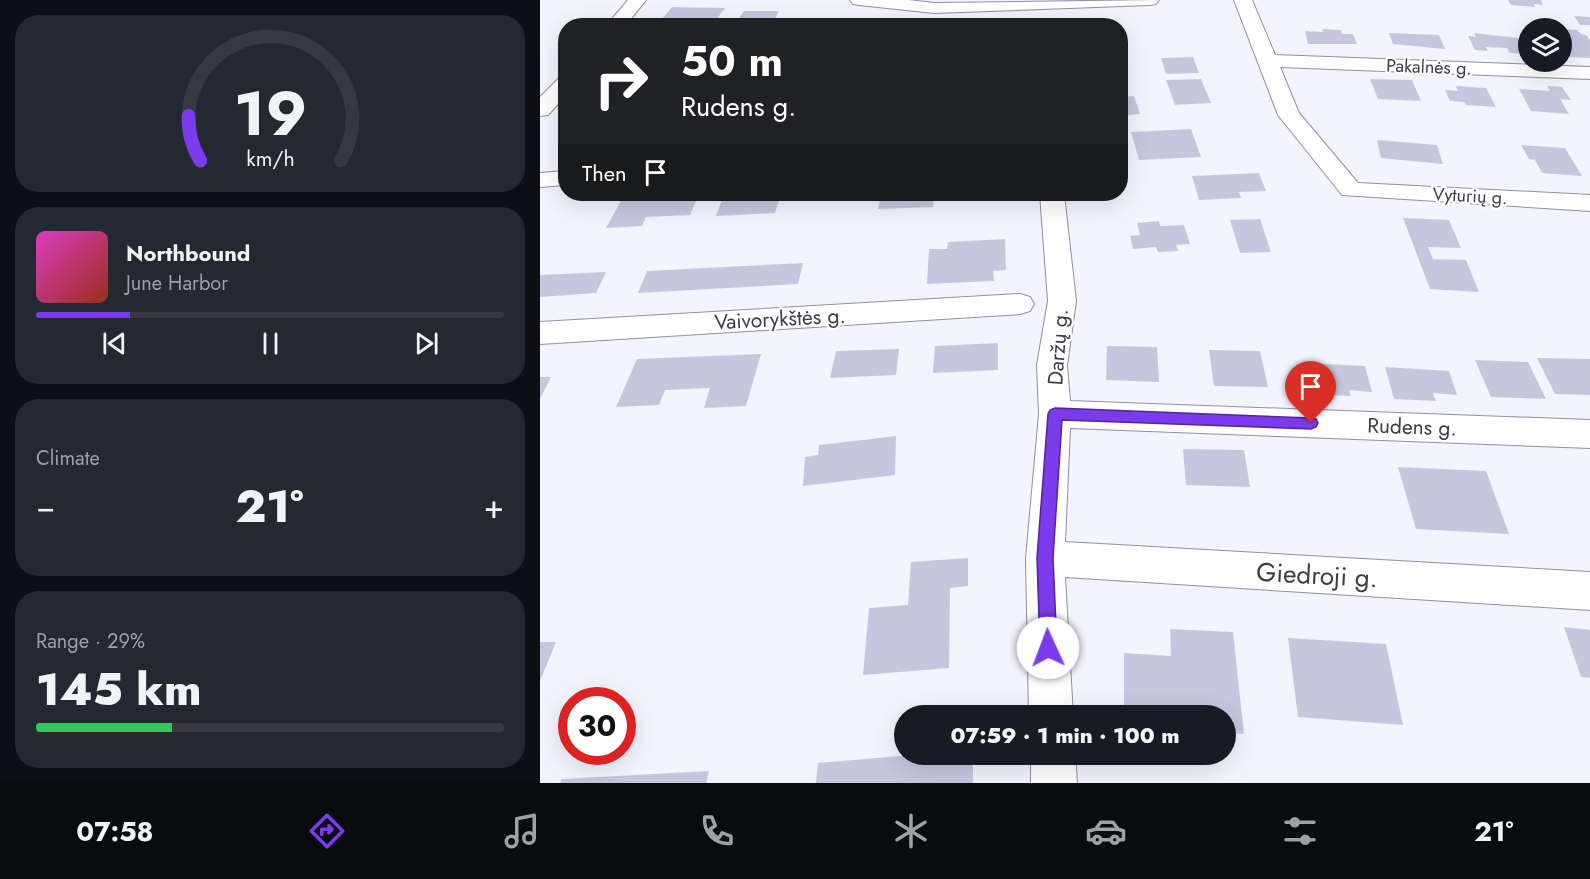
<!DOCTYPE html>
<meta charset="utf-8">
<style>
:root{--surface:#171b24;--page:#242831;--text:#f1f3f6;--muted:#9ea1a6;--line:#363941;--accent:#7c3aed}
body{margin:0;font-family:Jost,sans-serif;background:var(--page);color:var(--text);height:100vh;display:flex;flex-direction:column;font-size:22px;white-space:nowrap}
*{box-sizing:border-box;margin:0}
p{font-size:20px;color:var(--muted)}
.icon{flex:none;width:33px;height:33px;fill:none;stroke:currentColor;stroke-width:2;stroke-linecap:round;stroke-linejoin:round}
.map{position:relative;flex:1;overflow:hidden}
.panel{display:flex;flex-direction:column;gap:15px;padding:15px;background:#0d0f14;width:540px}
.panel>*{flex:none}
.hud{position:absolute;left:18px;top:18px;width:570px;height:183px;border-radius:24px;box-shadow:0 6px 24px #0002;background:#202124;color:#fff;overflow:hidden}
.controls{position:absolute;left:978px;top:18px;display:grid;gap:12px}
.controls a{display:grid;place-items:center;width:54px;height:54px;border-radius:50%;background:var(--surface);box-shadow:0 6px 24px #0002;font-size:30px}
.speed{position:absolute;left:18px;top:687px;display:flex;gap:12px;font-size:30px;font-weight:700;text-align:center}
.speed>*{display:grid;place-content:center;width:78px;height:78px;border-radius:50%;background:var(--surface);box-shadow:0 6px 24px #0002;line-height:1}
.speed .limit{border:9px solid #d22;background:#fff;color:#111}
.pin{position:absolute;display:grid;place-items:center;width:51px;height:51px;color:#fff;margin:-62px -26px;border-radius:50% 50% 50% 0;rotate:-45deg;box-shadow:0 0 6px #0007}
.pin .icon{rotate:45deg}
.me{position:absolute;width:66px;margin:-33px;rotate:358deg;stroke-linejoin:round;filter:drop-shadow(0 0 4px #0008)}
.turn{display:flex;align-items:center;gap:21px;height:126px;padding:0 24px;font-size:27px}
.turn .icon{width:78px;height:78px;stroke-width:2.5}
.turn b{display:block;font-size:42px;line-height:51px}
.then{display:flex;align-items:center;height:57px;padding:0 24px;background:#0003;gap:12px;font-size:22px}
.big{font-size:45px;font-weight:800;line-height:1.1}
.panel .card{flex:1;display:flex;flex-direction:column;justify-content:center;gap:9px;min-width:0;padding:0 21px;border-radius:24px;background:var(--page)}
.panel .dial{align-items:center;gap:0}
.dial svg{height:156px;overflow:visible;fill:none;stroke:var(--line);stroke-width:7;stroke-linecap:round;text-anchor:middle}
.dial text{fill:var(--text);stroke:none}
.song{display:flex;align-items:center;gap:18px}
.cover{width:72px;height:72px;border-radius:9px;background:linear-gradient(135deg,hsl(310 70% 55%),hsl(10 70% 35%))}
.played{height:6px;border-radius:3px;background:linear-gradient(90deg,var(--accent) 20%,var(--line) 20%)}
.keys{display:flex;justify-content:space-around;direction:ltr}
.heat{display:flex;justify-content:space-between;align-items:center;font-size:33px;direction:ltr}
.charge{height:9px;border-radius:4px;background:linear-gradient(90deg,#34c759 29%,var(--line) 0)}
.trip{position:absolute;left:354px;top:705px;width:342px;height:60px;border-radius:30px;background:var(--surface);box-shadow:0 6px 24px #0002;font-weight:800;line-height:60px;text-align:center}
.menu{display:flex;height:96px;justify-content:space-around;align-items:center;background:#090b0e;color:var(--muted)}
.menu .icon{width:42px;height:42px}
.menu .selected{color:var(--accent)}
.menu b{font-size:27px;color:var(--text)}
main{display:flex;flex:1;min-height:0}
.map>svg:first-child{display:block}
.building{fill:#c8c6df}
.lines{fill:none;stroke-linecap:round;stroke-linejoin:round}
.street-casing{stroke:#8f8ea5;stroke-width:2}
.street{fill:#fff;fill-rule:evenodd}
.route{fill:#7c3aed;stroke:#51269a;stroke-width:1.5}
.labels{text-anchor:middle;stroke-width:4.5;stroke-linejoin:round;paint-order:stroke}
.far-street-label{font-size:18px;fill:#3c3c46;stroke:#fff}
.street-label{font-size:21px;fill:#3c3c46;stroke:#fff}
.near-street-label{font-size:26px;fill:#3c3c46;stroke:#fff}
</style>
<main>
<section class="panel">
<div class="card dial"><svg viewBox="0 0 100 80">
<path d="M14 69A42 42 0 1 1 86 69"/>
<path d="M14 69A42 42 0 0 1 8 46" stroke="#7c3aed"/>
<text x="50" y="56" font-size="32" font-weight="700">19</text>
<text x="50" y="72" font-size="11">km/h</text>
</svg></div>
<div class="card">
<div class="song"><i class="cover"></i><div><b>Northbound</b><p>June Harbor</p></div></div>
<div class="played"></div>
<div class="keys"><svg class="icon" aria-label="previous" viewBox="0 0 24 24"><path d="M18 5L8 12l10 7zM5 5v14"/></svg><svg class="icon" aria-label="pause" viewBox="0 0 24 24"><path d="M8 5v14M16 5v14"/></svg><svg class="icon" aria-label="next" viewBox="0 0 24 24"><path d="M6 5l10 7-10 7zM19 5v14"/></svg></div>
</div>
<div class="card"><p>Climate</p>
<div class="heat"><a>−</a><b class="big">21°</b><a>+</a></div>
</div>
<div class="card"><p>Range · 29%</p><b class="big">145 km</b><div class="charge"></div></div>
</section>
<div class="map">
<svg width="1050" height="783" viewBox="0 0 1050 783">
<rect width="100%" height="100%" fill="#f4f4fe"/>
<path class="building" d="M968,0H1001L1003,5L994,4L995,7L971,5Z
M132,7L185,8L176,20L122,19Z
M204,11H239L231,26L195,24Z
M1034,16L1050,17V25H1040Z
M782,29L801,30L802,34H813L817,44H768L765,31L783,32Z
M1022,29L1037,30L1041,34L1046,35L1050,40V58L1028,57L1026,54L1022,53Z
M849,33L899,35L905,49L853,44Z
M934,33L978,38L987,54L970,53L967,48L946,47L948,51L935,50L928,36L936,37Z
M653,57L659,73L626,74L621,58Z
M661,79L671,103L635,105L626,80Z
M830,79L872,80L881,101L838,99Z
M916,86L946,88L956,107L926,105L924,102L910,101L905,90L918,91Z
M1007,86L1022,87L1031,100L1020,99L1029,114L991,111L979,89L1010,91Z
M594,96L600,114L580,116V97Z
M651,129L661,157L599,160L591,132Z
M837,140L897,145L903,164L841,158Z
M981,145L1025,148L1042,176L1002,173L995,160L989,159Z
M719,173L726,191L699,192L701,198L659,200L652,176Z
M129,194H159L150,215L106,217L102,226L66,228L82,199L127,198Z
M207,194H241L235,213L176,216L183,197L206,196Z
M341,194H394L393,207L338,209Z
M434,194H478V198L434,201Z
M863,218L909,220L921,248L888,247L893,259L926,260L939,292L890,289Z
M720,219L731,252L700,253L690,220Z
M619,221L620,226L644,225L650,244L636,245L638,251L618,252L616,247L593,249L590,236L600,235L597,223Z
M465,239L466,270L453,271L454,281L387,284L389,249H407L408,242Z
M263,263L258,284L98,293L107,271Z
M66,272L56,293L0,297V275Z
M458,343V370L393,373L395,346Z
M567,346L617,347L619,382L566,380Z
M359,349L356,375L290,378L296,351Z
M669,350L720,351L728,387L674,386Z
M221,354L206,406L164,408L170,388L125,390L119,405L76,407L97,359Z
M997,358L1050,359V395L1015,394Z
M935,360L988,362L1006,399L951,397Z
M762,363L825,366L832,392L809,390L811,396L769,394Z
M845,367L909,371L917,395L893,393L896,401L854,399Z
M0,377H11L0,399Z
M356,436L355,475L263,486L265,457L278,455L279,445Z
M643,449L704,450L710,487L646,485Z
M858,467L946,471L969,534L876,529Z
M428,558V586L410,588L409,668L323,675L329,608L368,605L371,562Z
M1024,627L1050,630V678L1041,677Z
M630,629L693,632L704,734L686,733V716H584V653L631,656Z
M748,638L846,644L863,725L758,717Z
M0,642H16L0,681Z
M383,754H433V783H276L278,763Z
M594,754H653V759L594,756Z
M169,771L166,783H20L22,779Z"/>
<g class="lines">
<defs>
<path id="street" d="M88,0H106L85,26H66Z
M310,0H369L394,3L619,0L616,4L610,5L394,13L319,5L313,4Z
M694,0H712L735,55L1050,67V79L740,67L759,113L818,183L1050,195V211L802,195L738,115Z
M26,76V95L8,115L0,116V97L19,78Z
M26,171V185L0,187V173Z
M500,194H524L536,301L527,365L530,401L1050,420V448L530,428L525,542L1050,572V610L525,577L533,716H489L486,558L499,414L497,365L508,301Z
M480,294L490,297L494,304L490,311L480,314L0,344V322Z
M491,754H535L537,783H491Z"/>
</defs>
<use href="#street" class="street-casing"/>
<use href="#street" class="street"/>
</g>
<path class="route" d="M515,408L771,418L776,419L778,423L776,427L771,429L522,420L513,558L517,648L515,654L508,657L502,654L500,648L497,558L508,414L510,410Z"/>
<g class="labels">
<g class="far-street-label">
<text transform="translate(889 67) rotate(2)" y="6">Pakalnės g.</text>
<text transform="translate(930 196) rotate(3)" y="6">Vyturių g.</text>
</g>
<g class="street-label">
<text transform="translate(240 319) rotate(-3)" y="7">Vaivorykštės g.</text>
<text transform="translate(518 347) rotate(-86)" y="7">Daržų g.</text>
<text transform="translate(872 427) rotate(2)" y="7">Rudens g.</text>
</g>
<g class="near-street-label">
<text transform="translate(777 575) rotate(3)" y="9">Giedroji g.</text>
</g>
</g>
</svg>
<div class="controls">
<a><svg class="icon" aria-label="layers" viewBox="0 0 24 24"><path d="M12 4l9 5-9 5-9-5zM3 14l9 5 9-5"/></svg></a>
</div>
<div class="speed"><div class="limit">30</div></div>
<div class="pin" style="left:771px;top:423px;background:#d93025"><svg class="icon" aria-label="arrive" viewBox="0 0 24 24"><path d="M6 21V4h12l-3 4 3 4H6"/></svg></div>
<svg class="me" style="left:508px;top:648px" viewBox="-20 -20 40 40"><circle r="19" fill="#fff"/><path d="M0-13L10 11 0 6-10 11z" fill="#7c3aed"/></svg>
<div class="trip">07:59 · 1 min · 100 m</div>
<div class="hud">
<div class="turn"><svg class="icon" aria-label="right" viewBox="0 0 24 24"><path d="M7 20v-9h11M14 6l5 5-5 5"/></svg><div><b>50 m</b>Rudens g.</div></div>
<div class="then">Then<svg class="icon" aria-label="arrive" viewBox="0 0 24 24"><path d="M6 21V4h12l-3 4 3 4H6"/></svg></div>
</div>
</div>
</main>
<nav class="menu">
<b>07:58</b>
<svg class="icon selected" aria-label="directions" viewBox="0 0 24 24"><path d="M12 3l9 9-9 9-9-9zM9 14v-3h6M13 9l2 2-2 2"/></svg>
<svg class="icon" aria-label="music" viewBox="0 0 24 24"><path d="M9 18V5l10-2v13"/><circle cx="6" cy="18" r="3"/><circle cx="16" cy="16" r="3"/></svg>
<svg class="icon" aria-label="phone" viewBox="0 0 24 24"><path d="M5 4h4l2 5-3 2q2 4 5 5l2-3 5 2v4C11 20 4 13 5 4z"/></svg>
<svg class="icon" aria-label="climate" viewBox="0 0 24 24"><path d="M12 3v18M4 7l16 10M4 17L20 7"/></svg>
<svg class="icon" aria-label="car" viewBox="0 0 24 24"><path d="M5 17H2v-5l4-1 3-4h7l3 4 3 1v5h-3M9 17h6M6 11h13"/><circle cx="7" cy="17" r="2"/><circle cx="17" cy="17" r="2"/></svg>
<svg class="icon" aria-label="filters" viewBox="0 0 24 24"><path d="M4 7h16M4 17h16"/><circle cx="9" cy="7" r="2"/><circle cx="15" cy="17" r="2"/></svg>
<b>21°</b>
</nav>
